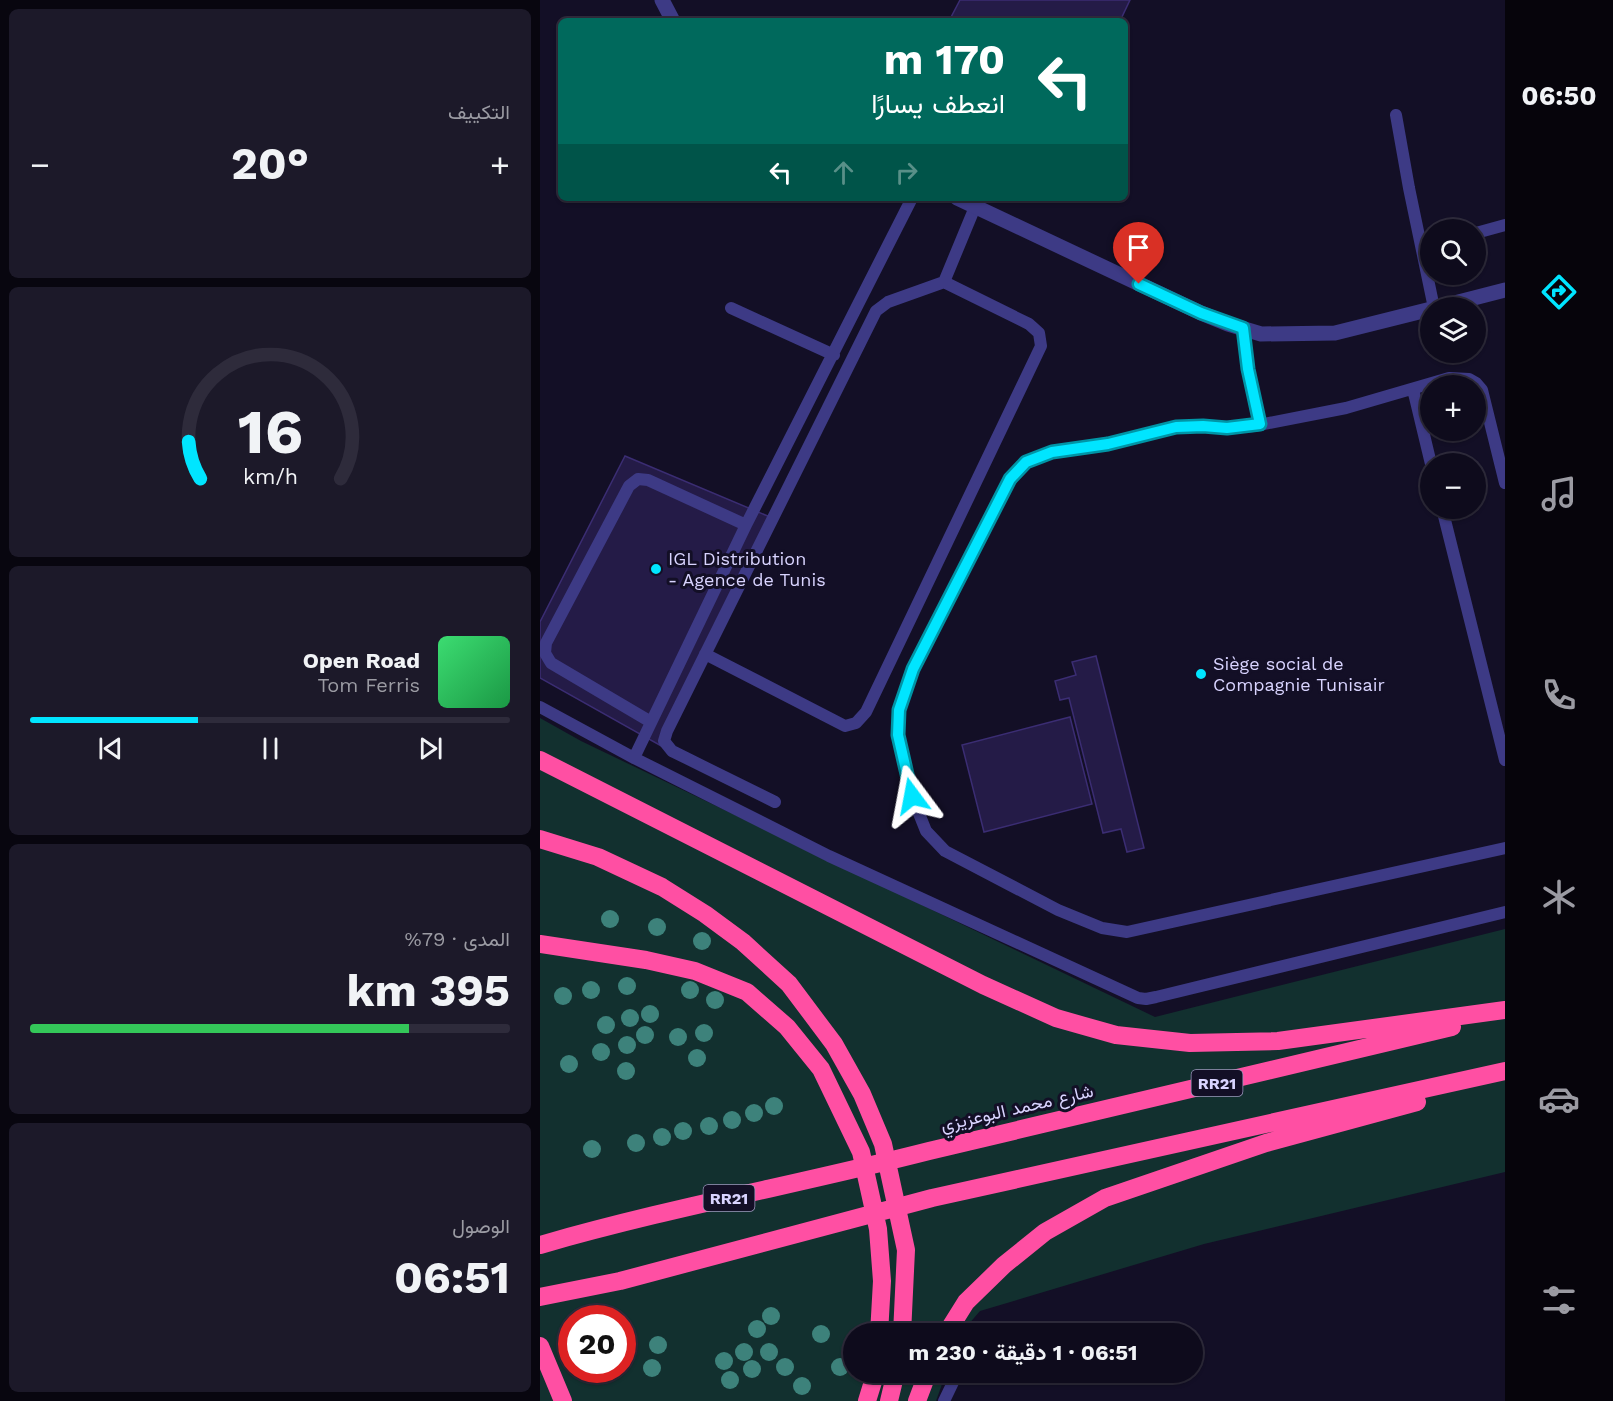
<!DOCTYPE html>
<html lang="ar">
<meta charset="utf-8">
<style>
:root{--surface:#0e0b1c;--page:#1c1929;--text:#f1f3f6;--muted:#9b9ba3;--line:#2e2b3b;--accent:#00e5ff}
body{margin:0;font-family:"Work Sans",Vazirmatn,sans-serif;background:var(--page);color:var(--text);direction:rtl;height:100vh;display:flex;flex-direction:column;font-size:22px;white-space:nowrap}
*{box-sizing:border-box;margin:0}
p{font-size:20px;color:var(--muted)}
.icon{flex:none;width:33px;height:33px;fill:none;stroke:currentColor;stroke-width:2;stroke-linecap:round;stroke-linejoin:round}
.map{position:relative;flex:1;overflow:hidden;direction:ltr}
.drawer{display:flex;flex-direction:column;gap:9px;padding:9px;background:#08060f;width:540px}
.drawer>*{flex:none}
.guide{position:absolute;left:18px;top:18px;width:570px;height:183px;border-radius:9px;box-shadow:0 2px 4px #0004,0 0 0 2px var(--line);direction:rtl;background:#00695c;color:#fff;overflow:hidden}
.tools{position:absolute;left:880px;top:219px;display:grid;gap:12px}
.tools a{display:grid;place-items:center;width:66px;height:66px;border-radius:50%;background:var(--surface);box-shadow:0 2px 4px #0004,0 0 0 2px var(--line);font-size:30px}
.speed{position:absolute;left:18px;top:1305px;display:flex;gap:12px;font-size:30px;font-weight:700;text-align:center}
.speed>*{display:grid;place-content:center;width:78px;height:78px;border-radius:50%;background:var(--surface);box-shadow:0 2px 4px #0004,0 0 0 2px var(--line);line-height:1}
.speed .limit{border:9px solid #d22;background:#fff;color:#111}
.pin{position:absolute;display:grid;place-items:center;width:51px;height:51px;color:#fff;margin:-62px -26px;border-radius:50% 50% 50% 0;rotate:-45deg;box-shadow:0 0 6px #0007}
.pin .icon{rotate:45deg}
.me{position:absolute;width:66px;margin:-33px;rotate:347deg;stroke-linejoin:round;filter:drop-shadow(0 0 4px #0008)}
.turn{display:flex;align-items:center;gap:21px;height:126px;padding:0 24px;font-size:27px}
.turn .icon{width:78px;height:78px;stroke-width:2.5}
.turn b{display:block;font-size:42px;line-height:51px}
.lanes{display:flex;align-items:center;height:57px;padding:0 24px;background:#0003;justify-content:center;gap:30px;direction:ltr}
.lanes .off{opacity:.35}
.big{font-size:45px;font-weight:700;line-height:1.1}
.drawer .card{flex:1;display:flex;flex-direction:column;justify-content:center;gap:9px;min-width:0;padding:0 21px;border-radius:9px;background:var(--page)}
.drawer .dial{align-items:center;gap:0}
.dial svg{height:156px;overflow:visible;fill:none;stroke:var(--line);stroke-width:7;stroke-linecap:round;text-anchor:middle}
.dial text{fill:var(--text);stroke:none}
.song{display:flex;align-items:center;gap:18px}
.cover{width:72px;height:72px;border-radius:9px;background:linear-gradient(135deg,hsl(140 70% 55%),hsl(140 70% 35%))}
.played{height:6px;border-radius:3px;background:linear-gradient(90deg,var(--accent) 35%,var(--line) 35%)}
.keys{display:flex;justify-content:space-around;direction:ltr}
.heat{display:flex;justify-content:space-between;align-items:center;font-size:33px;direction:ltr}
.charge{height:9px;border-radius:4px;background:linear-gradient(90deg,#34c759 79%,var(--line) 0)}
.trip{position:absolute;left:303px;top:1323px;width:360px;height:60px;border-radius:30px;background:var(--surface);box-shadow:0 2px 4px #0004,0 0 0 2px var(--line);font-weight:700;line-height:60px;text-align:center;direction:rtl}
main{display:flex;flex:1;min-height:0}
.menu{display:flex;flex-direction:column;width:108px;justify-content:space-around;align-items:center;background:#06040b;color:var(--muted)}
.menu .icon{width:42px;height:42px}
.menu .on{color:var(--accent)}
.menu b{font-size:27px;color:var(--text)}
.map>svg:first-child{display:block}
.green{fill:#12302f;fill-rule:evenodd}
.building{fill:#241b47;stroke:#3b2d73;stroke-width:1.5}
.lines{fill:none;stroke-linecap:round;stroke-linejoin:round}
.lane{stroke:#3d3a85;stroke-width:12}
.street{stroke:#3d3a85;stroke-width:15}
.highway{stroke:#ff4fa3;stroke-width:18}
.tree{fill:#3d827b}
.route-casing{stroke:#0095a6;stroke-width:15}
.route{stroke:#00e5ff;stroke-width:10}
.poi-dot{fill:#00e5ff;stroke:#130f26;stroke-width:2}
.labels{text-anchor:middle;stroke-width:6;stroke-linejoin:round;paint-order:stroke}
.shield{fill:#130f26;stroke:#9e99be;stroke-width:1.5}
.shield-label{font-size:16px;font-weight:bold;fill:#d9d4ff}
.poi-label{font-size:18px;fill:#d9d4ff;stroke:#130f26;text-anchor:start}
.street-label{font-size:18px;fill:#d9d4ff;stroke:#130f26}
</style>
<main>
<nav class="menu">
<b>06:50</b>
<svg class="icon on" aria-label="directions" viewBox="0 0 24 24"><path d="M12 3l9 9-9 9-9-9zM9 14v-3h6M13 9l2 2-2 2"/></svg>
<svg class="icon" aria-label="music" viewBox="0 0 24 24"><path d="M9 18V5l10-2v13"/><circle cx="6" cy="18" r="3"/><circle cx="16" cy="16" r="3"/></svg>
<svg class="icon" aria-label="phone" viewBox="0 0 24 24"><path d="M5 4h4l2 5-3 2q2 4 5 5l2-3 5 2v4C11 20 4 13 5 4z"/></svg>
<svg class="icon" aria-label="climate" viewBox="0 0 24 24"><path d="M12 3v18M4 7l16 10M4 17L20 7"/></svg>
<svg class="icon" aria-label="car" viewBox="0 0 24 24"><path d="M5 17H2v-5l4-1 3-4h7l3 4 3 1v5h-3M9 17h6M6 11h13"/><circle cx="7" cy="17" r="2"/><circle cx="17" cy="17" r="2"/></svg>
<svg class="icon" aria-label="filters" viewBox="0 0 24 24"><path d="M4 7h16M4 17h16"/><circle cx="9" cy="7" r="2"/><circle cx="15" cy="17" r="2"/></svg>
</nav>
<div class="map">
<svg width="965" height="1401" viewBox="0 0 965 1401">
<rect width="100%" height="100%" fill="#130f26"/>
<path class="green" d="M0,718L41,741L615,1017L965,929V1172L664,1244L440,1311L421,1333L314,1334V1372L406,1373L396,1401H0ZM32,1318H82V1370H32Z"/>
<path class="building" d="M420,0H590L580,21H409Z
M85,456L230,517L123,747L0,678V622Z
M556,656L604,848L587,852L581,829L563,833L529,698L520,700L515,681L536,675L532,662Z
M530,717L552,804L444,832L422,745Z"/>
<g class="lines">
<path class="lane" d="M856,115L869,188L894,308
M936,233L965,225
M191,308L294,355
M703,328L708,369L720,424
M873,389L891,464
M965,483L942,390L936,383L929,379L909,378L806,408L714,426L687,428L663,426L636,427L568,444L512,452L486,462L469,479L373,669L359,710L358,735L372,796L386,831L405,851L518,910L562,928L587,932L965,848
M902,508L965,760
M165,654L305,726L316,723L326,712L501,346L499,333L489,324L404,282
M0,707L94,758L289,856L598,998L606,999L616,997L965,912
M111,722L11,663L5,653L6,643L89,486L98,479L108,480L206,525
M94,758L206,525L372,198
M235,802L132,751L124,741L127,731L336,311L348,302L404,282L435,207
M404,1401L418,1372"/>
<path class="street" d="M122,0L133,21
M417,198L661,313L688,324L721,334L795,333L891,309
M895,308L965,290"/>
<path class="highway" d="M0,760L443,985L516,1018L576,1035L650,1043L738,1041L965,1010
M0,839L58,857L122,887L165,914L203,942L249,984L294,1044L322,1094L343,1144L366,1250L362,1334
M0,944L106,960L155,971L207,992L247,1027L281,1069L321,1152L338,1229L342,1281L339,1334
M0,1245C128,1208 260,1184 389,1151L912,1027
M0,1297L80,1281L392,1198L965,1071
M406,1334L426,1302L464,1265L505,1232L565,1198L726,1143L877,1102
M0,1346L23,1401
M327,1401L336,1372
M349,1401L356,1372
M377,1401L388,1372"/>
</g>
<g class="tree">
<circle cx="70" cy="919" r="9"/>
<circle cx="117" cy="927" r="9"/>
<circle cx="162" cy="941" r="9"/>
<circle cx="87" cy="986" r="9"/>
<circle cx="51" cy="990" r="9"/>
<circle cx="150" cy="990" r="9"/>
<circle cx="23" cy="996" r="9"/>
<circle cx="175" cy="1000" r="9"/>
<circle cx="110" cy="1014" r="9"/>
<circle cx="90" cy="1018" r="9"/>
<circle cx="66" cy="1025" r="9"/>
<circle cx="164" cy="1033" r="9"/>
<circle cx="105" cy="1035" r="9"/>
<circle cx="138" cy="1037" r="9"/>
<circle cx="87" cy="1045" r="9"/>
<circle cx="61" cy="1052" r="9"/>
<circle cx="157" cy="1058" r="9"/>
<circle cx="29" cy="1064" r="9"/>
<circle cx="86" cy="1071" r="9"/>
<circle cx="234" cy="1106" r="9"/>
<circle cx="214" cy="1113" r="9"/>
<circle cx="192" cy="1120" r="9"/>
<circle cx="169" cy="1126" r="9"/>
<circle cx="143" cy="1131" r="9"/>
<circle cx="122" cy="1137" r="9"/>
<circle cx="96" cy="1143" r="9"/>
<circle cx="52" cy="1149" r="9"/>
<circle cx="231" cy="1316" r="9"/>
<circle cx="217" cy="1329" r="9"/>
<circle cx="281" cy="1334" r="9"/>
<circle cx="118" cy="1345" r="9"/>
<circle cx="204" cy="1352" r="9"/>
<circle cx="229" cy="1352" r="9"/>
<circle cx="184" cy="1361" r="9"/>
<circle cx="245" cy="1367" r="9"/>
<circle cx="300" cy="1367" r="9"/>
<circle cx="112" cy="1368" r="9"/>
<circle cx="212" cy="1369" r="9"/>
<circle cx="190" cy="1380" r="9"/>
<circle cx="262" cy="1386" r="9"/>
</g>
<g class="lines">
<defs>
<path id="route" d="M372,796L358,735L359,710L373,669L470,479L486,462L512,452L568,444L636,427L663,426L687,428L720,424L708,369L703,328L661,313L599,284"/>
</defs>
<use href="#route" class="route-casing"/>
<use href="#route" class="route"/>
</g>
<g class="poi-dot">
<circle cx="116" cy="569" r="6"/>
<circle cx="661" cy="674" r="6"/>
</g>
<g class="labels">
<g class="shield">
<rect x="651.5" y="1070" width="51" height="26" rx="4.5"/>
<rect x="163.5" y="1185" width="51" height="26" rx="4.5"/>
</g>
<g class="shield-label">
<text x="677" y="1089">RR21</text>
<text x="189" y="1204">RR21</text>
</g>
<g class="poi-label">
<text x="128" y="565">IGL Distribution<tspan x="128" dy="21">- Agence de Tunis</tspan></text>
<text x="673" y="670">Siège social de<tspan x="673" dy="21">Compagnie Tunisair</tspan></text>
</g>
<g class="street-label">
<text transform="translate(477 1108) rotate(-13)" y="6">شارع محمد البوعزيزي</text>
</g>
</g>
</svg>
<div class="tools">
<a><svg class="icon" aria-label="search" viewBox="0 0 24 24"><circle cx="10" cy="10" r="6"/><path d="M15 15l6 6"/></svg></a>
<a><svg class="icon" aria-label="layers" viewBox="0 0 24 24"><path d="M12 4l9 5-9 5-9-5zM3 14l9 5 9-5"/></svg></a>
<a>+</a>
<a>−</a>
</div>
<div class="speed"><div class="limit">20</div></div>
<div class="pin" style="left:599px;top:284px;background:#d93025"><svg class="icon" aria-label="arrive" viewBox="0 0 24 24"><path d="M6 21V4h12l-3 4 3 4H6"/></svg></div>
<svg class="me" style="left:372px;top:796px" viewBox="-20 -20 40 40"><path d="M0-17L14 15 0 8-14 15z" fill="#00e5ff" stroke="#fff" stroke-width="4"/></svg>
<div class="trip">06:51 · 1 دقيقة · 230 m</div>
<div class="guide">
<div class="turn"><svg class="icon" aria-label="left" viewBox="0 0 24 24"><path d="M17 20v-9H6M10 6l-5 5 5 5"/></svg><div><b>170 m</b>انعطف يسارًا</div></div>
<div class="lanes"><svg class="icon" aria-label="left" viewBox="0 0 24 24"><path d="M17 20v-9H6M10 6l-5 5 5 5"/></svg><svg class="icon off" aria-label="ahead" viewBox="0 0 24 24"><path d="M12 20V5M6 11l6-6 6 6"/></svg><svg class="icon off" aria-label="right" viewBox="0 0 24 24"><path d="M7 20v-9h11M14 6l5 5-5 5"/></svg></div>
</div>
</div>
<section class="drawer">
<div class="card"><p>التكييف</p>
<div class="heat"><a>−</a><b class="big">20°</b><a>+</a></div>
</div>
<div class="card dial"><svg viewBox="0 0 100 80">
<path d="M14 69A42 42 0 1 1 86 69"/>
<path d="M14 69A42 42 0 0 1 8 50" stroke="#00e5ff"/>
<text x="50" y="56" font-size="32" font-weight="700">16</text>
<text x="50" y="72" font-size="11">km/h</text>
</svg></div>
<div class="card">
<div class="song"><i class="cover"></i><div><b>Open Road</b><p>Tom Ferris</p></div></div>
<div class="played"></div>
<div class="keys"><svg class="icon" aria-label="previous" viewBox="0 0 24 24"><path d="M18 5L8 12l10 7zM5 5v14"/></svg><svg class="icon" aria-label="pause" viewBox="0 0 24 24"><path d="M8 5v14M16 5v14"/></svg><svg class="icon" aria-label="next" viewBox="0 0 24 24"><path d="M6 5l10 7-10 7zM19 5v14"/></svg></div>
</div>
<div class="card"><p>المدى · 79%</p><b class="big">395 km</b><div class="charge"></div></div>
<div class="card"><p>الوصول</p><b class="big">06:51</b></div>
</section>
</main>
